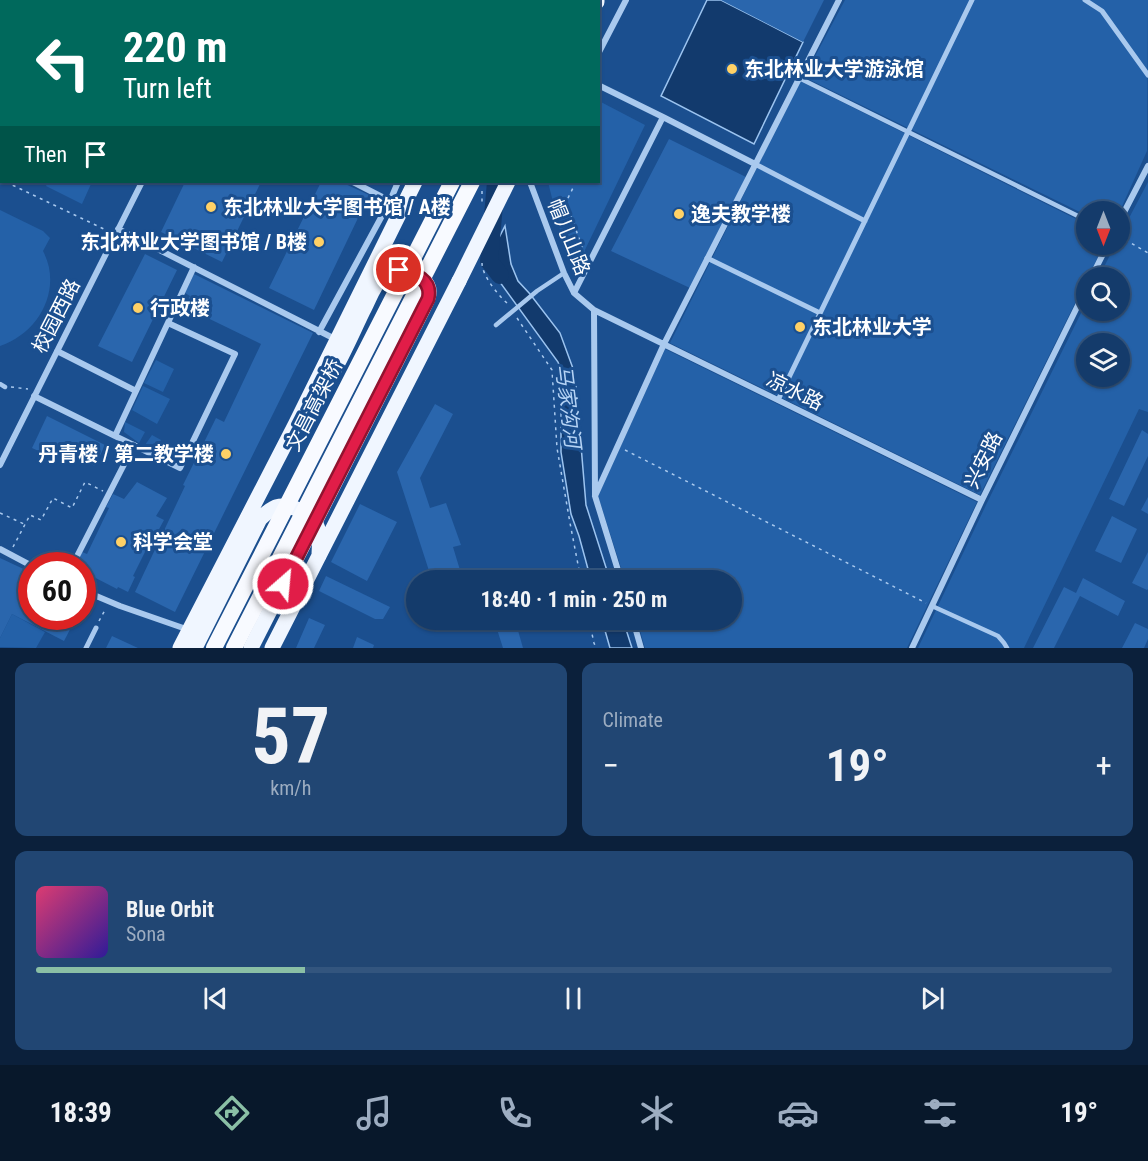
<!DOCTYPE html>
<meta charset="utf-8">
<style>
:root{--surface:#143b6b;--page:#214673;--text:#f1f3f6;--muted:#9dadc1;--line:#33557e;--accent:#8abfa5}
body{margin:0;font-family:"Roboto Condensed","Noto Sans SC",sans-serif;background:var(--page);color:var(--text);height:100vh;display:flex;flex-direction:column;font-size:22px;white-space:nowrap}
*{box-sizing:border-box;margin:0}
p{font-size:20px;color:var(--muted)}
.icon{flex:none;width:33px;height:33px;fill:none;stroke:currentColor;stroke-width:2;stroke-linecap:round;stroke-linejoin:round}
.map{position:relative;height:648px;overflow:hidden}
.details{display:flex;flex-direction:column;gap:15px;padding:15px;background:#0b203b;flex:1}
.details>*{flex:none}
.hud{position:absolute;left:0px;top:0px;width:600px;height:183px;box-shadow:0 2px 4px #0004,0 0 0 2px var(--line);background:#00695c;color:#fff;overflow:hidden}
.needle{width:39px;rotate:180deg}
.fabs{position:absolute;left:1076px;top:201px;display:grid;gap:12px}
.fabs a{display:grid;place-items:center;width:54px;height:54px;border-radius:50%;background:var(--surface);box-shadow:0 2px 4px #0004,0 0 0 2px var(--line);font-size:30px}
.speed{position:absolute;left:18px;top:552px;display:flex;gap:12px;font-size:30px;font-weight:700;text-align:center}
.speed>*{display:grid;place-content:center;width:78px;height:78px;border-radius:50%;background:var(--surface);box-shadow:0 2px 4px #0004,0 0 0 2px var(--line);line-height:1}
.speed .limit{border:9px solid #d22;background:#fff;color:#111}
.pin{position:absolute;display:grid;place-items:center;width:51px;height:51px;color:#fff;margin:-26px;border:3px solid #fff;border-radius:50%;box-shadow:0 2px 6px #0007}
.me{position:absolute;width:66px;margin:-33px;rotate:27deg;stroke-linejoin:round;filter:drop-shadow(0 0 4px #0008)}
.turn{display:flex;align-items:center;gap:21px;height:126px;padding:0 24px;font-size:27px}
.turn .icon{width:78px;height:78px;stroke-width:2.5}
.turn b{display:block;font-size:42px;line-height:51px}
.then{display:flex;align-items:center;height:57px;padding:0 24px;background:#0003;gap:12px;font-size:22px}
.big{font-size:45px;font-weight:700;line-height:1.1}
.details .card{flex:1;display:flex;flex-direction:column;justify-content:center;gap:9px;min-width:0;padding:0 21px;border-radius:12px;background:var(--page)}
.details .dial{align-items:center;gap:0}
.dial b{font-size:78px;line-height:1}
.song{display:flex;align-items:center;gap:18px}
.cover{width:72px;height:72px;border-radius:9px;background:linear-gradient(135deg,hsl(340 70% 55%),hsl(250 70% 35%))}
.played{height:6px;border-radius:3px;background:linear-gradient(90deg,var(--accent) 25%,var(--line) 25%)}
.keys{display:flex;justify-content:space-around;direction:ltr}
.heat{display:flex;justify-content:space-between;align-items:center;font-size:33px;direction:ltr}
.details .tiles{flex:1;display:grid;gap:15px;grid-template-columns:1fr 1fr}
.card:last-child{grid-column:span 2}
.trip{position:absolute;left:406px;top:570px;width:336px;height:60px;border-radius:30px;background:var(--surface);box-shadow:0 2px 4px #0004,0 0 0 2px var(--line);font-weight:700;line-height:60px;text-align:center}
.menu{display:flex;height:96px;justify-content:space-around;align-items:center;background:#08182b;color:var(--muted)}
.menu .icon{width:42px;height:42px}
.menu .selected{color:var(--accent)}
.menu b{font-size:27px;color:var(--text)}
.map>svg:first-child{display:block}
.green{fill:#2461a8;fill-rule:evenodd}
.water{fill:#123a6d;stroke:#9cc4f0;stroke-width:1.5}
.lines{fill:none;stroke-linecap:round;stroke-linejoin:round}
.river{stroke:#123a6d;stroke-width:18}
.building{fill:#2a66ad}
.path{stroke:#a9c9ee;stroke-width:1.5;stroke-dasharray:3 4.5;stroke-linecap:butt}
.service{stroke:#a9c9ee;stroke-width:4.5}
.pedestrian{stroke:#a9c9ee;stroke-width:5}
.minor{stroke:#a9c9ee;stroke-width:6}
.primary{stroke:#f0f6ff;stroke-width:15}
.trunk{stroke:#f8faff;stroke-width:16}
.primary-bridge{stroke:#f0f6ff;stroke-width:15}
.trunk-bridge{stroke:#f8faff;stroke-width:16}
.route-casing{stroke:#92132f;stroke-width:15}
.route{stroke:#e11d48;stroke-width:10}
.poi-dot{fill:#ffd166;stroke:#1b4f8f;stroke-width:2}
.labels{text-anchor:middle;stroke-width:6;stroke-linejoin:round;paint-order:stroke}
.poi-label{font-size:20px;font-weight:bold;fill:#fff;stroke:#1b4f8f;text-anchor:start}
.street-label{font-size:20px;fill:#fff;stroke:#1b4f8f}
.water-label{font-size:21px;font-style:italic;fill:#b5d3f5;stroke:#1b4f8f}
</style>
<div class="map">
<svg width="1148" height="648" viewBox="0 0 1148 648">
<rect width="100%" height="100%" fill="#1b4f8f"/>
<path class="green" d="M0,0H64L63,2H2L1,70L0,69Z
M244,0H441V1H243Z
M845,0H1148L1147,151L1119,213V212H1086V215L804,77Z
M800,81L1086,224V244L1104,245L1088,277L1086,278V281L980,495L670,343Z
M599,101L645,125L583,254L575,264L571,265L567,258L548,182H598Z
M48,182H85L91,184L82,204L46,186Z
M1148,182V412L1139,409L1024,648H918L986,505L1086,303V310H1119V278L1099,277L1115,245L1119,244V237ZM1086,344H1119V376H1086Z
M0,210L43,231L50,238L43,251C63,289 39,333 0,346Z
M665,349L977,502L907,648H645L637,620H732V580H625L598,496Z
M156,360L174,369L163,392L144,383Z
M143,386L170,399L157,424L132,410Z
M125,422L145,432L139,443L124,432Z
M152,435L161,440L156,451L145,445Z
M12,614L45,632L36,648L0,647V638Z"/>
<path class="water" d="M707,0H721L803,42L754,144L661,96Z
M505,226L511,264L518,281L530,294L560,333L575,374L586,505L610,580H591L579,536L571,514L561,452V370L558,362L486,263Z
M602,620H623L632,648H610Z"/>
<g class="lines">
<path class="river" d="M487,0V2
M496,182L489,261L500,275"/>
</g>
<path class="building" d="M721,0H824L803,42Z
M669,139L746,177L690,288L611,251Z
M185,182H261L222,262L161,232Z
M321,182H341L369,195L314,310L269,288Z
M145,254L177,270L132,362L98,346Z
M194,274L313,333L175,612L135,592L185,486L183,485L216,418L224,422L261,344L185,307L190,296L185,293Z
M435,404L453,414L420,478L430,508L446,503L461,545L453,547L463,580H432L397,472Z
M47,416L105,445L95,466L48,443L43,453L32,448Z
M1142,430L1148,434V456L1124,506L1109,499Z
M137,482L167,498L156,516L164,520L157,533L155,532L133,576L135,577L128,592L118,587L117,589L86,573L87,571L82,569V566H75L82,552L87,554L109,508L106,507L113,494L124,499Z
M1148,497V514L1141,510Z
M360,504L397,522L367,581L331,562Z
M1112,516L1137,529L1121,563L1095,551Z
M1148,552V589L1147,590L1132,583Z
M0,558L30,572L22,590L32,594V616H77L64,641L12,614L0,638Z
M326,576L390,607L383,619H375L319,591Z
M1083,578L1125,601L1118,616L1080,596L1054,648H1033L1064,587L1076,593Z
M309,618L325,625L314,648H296Z
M494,620H515L523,648H503Z
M1135,623L1148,629V639L1144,648H1122Z
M112,636L138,648H106Z
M357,637L374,645L373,648H353Z"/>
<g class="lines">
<path class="path" d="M478,0L479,2
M0,75L2,76
M0,179H2
M6,182L108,231
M576,182L566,202L585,255
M482,191V205
M1119,236L1148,253
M482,263C482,276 499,296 508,304
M517,318L552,370L557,448L570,523L581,580
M11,387L28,389
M625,450L926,603
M0,513L24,524
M13,547L30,515L41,520L53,498L72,508L85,482L103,491
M589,620L594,643L596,648
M99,621L105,610"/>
<path class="service" d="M799,78L1086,220
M496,325L537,291L564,273
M0,384L5,387
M932,606L998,636L1004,643L1007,648"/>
<path class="pedestrian" d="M1085,0L1102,11L1148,75
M755,164L865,221
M707,258L820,313
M778,400L972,0
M86,648L96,628"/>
<path class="minor" d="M229,0L232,2
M449,0V2
M598,54L626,0
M663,117L755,164
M353,182L390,201
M530,182L564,273L574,293L594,310L595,496L621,580
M1119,222L1148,166
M118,229L337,340
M1091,278L1108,244
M574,293L663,117L598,85
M594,310L982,500
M319,332L390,201L398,182
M57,351L136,391
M34,396L180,468L235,354L168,323
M115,436L194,267
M0,465L142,182
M595,496L664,344L839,0
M0,549L32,566
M72,566L134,445
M82,590L120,606L189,630
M633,620L641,648
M912,648L982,500L1086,289"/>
<path class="primary" d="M503,2L504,0
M597,2V0
M314,401C335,374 348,342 363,311C369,300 374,284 384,275C396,265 429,274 429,291C430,297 425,304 423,309
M180,648L295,425L415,182
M195,648L260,519C265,514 269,510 276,507C289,503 312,513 317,526C321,534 319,547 319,556
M272,648L459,281"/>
<path class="trunk" d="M544,2V0
M564,2L565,0"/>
<path class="primary-bridge" d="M459,281L508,182
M251,648L423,309"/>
<path class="trunk-bridge" d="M214,648L452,182
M234,648L472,182"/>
</g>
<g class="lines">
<defs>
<path id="route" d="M283,584L428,299C433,280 415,273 399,270"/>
</defs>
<use href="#route" class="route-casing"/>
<use href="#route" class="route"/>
</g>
<g class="poi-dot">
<circle cx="732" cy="69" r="6"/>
<circle cx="211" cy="207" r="6"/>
<circle cx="679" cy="214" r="6"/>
<circle cx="319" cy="242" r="6"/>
<circle cx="138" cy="308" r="6"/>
<circle cx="800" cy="327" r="6"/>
<circle cx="226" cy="454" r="6"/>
<circle cx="121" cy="542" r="6"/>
</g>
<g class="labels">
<g class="poi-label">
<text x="744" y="76">东北林业大学游泳馆</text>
<text x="223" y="214">东北林业大学图书馆 / A楼</text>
<text x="691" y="221">逸夫教学楼</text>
<text x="307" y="249" text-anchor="end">东北林业大学图书馆 / B楼</text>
<text x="150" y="315">行政楼</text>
<text x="812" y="334">东北林业大学</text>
<text x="214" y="461" text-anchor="end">丹青楼 / 第二教学楼</text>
<text x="133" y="549">科学会堂</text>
</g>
<g class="street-label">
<text transform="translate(569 237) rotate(68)" y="7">帽儿山路</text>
<text transform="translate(56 316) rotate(-63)" y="7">校园西路</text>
<text transform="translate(795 391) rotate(26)" y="7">凉水路</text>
<text transform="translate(314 405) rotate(-63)" y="7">文昌高架桥</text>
<text transform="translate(983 460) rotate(-64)" y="7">兴安路</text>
</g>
<g class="water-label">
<text transform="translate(568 406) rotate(83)" y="7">马家沟河</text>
</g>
</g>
</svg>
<div class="fabs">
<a><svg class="needle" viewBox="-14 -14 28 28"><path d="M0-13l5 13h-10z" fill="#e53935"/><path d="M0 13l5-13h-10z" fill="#9dadc1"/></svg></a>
<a><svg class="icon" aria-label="search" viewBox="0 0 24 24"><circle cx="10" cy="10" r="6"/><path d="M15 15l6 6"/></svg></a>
<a><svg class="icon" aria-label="layers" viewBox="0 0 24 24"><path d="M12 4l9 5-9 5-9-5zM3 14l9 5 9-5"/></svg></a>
</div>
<div class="speed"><div class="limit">60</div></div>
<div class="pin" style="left:399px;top:270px;background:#d93025"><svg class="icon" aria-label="arrive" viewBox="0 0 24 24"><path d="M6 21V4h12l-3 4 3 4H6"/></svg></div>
<svg class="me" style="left:283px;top:584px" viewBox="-20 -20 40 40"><circle r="17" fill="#e11d48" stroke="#fff" stroke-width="3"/><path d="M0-11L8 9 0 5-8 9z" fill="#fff"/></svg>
<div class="trip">18:40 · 1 min · 250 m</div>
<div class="hud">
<div class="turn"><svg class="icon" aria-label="left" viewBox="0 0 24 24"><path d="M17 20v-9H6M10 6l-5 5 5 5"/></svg><div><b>220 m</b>Turn left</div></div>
<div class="then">Then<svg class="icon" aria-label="arrive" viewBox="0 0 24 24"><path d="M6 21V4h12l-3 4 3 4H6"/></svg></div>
</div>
</div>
<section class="details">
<div class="tiles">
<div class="card dial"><b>57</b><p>km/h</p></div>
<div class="card"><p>Climate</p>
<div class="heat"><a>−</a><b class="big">19°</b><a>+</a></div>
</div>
<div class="card">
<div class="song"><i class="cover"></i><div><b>Blue Orbit</b><p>Sona</p></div></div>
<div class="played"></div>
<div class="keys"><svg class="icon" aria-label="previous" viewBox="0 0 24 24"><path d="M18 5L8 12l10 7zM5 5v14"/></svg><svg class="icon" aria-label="pause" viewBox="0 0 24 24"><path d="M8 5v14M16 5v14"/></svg><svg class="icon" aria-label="next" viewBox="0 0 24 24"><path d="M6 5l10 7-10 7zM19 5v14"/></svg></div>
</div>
</div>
</section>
<nav class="menu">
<b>18:39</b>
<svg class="icon selected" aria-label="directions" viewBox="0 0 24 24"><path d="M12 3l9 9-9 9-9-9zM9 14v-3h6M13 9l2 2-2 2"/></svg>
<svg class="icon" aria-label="music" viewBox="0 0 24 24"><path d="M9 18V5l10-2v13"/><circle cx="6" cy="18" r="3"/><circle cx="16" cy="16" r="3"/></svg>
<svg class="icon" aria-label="phone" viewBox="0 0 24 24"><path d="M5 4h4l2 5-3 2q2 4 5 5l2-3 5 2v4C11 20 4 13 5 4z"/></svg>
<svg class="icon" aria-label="climate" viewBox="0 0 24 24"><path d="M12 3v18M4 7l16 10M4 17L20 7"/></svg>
<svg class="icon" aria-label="car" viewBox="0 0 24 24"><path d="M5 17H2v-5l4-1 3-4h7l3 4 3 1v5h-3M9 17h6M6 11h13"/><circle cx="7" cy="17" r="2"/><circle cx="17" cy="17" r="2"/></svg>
<svg class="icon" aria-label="filters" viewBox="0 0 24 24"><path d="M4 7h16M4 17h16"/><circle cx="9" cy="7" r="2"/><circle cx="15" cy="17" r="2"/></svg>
<b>19°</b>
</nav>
